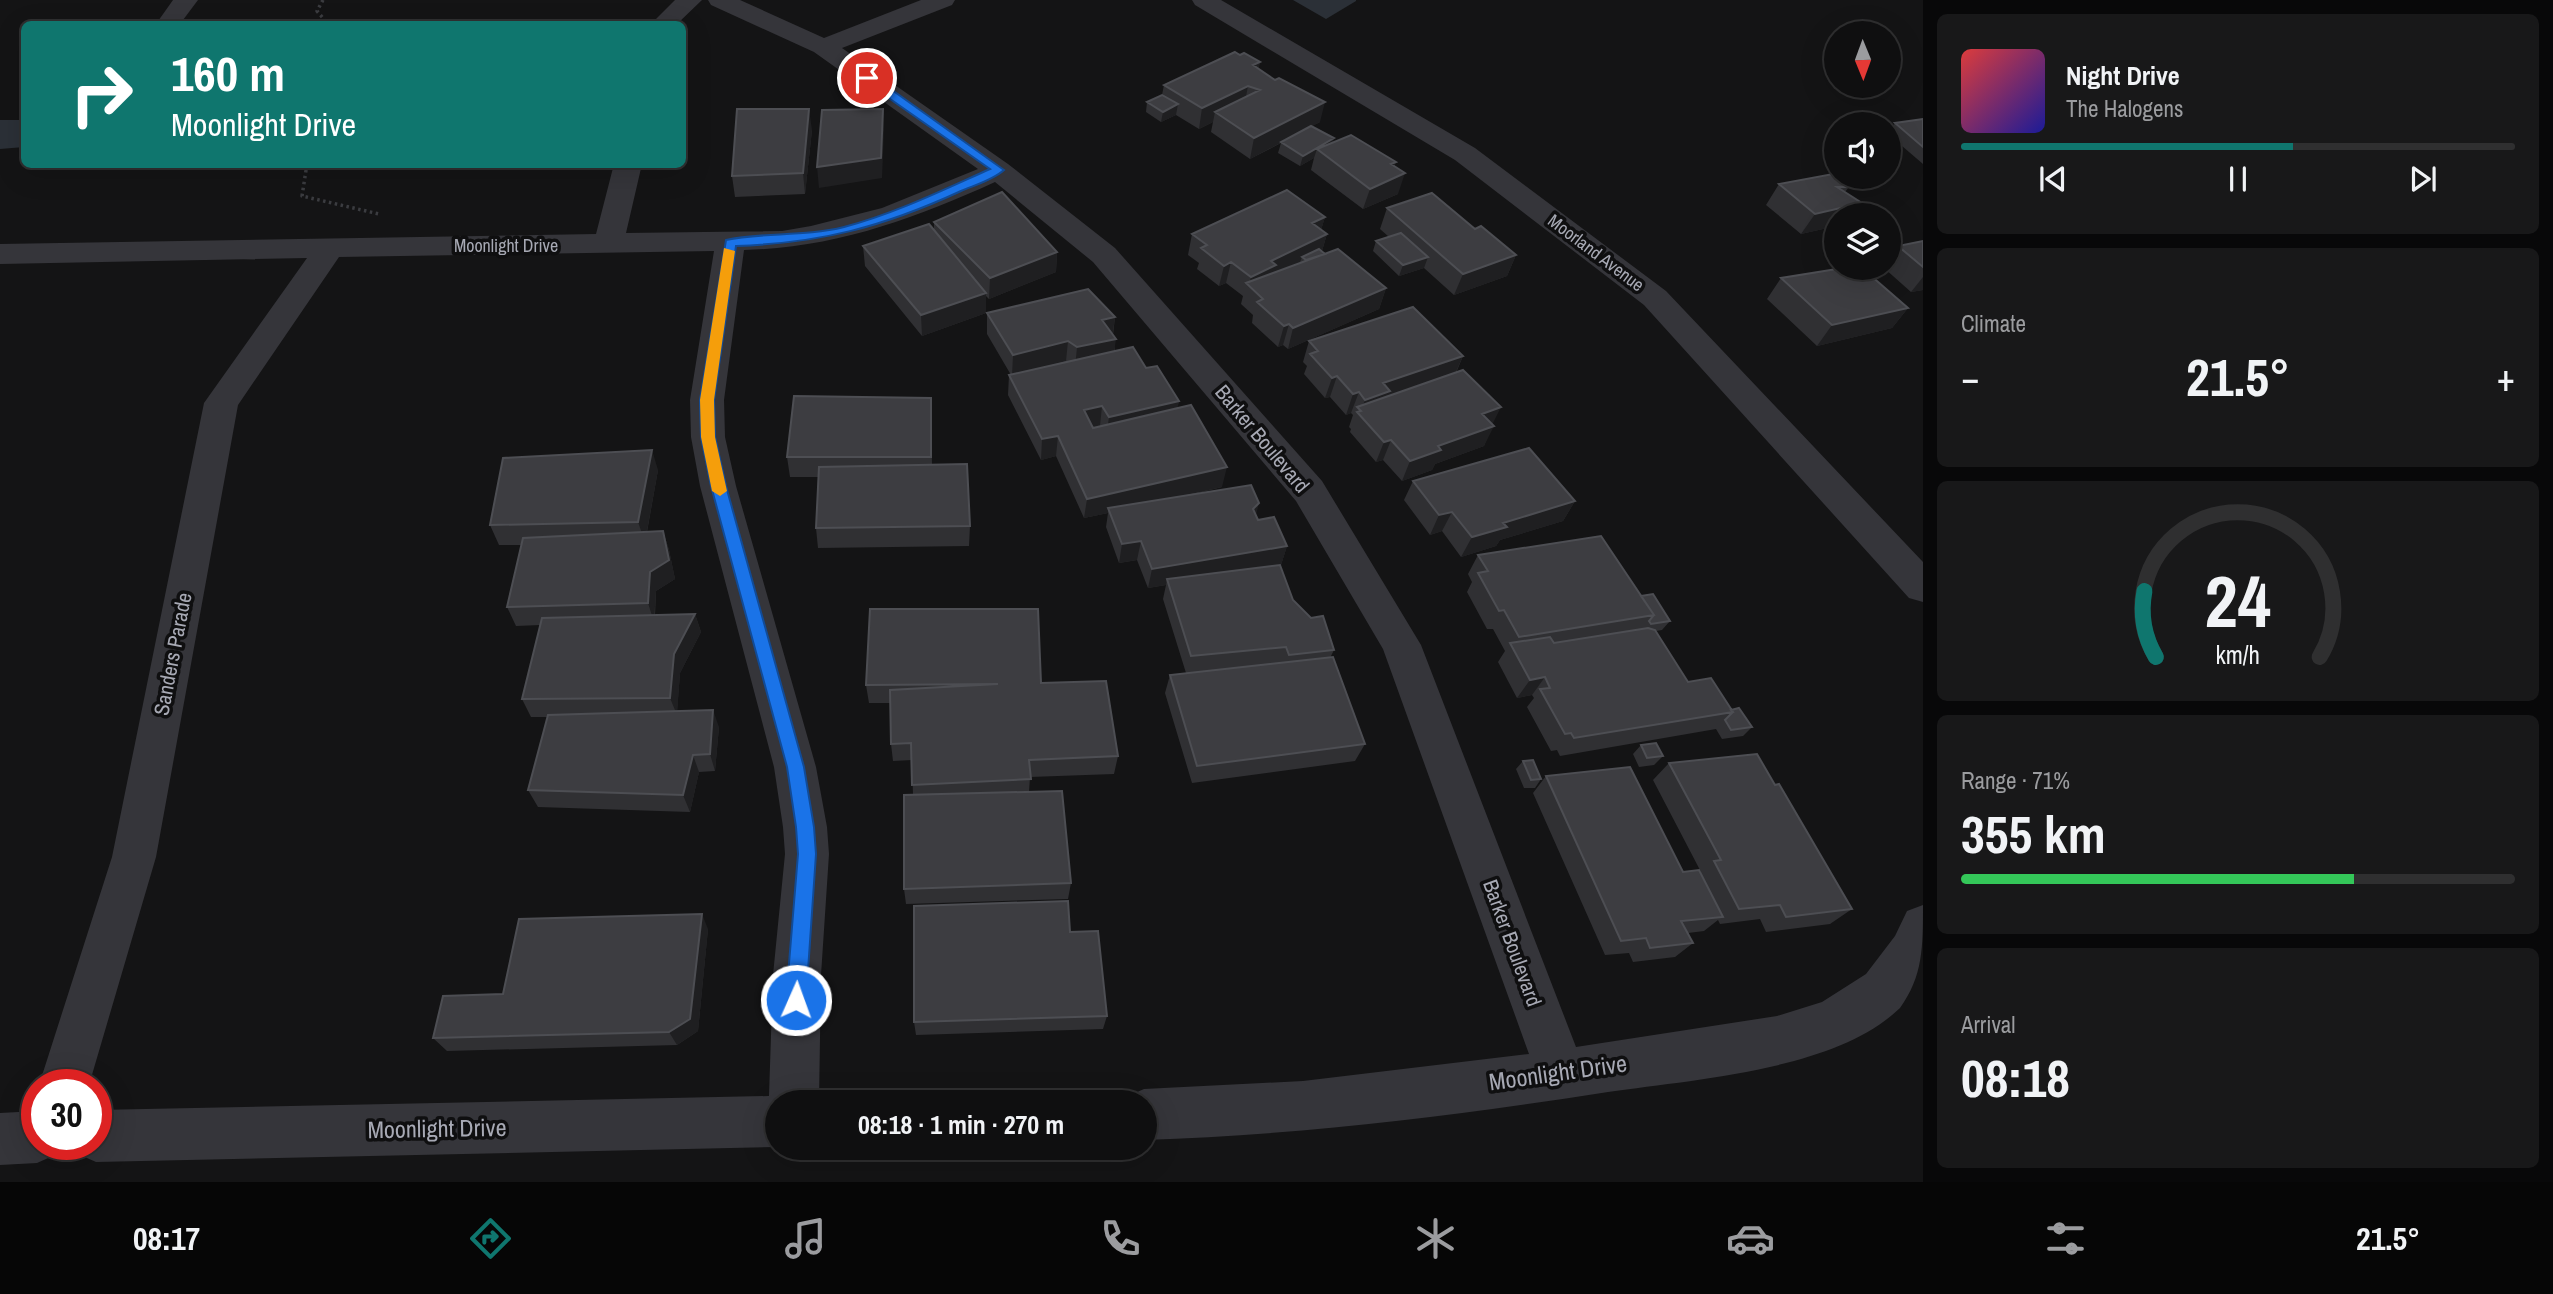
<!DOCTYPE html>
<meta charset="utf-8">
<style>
:root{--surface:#0f0f10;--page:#181819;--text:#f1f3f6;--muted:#9b9c9f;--line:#2f2f30;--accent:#0f766e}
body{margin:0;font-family:"Archivo Narrow",sans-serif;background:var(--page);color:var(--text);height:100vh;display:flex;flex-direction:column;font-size:26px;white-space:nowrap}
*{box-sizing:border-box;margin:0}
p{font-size:23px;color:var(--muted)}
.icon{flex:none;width:38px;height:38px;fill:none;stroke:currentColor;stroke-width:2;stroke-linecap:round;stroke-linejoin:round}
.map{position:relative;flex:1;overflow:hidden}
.details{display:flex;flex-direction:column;gap:14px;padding:14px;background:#080809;width:630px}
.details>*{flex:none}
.banner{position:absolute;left:21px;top:21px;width:665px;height:147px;border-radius:10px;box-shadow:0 7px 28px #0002,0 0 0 2px var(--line);background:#0f766e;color:#fff;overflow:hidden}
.needle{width:46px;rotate:179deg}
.tools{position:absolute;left:1824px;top:21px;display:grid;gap:14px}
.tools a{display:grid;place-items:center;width:77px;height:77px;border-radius:50%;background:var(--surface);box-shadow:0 7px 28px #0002,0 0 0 2px var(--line);font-size:35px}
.speed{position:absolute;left:21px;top:1069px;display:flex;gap:14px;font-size:35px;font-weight:700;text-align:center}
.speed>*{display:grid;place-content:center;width:91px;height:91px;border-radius:50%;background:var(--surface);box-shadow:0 7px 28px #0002,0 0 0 2px var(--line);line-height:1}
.speed .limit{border:10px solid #d22;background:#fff;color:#111}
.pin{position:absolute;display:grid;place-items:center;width:60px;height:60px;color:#fff;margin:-30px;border:4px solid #fff;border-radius:50%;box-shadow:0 2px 7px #0007}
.me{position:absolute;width:77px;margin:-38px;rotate:2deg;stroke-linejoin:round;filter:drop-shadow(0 0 5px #0008)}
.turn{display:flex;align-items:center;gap:24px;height:147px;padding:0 35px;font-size:32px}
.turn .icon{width:91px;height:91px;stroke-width:2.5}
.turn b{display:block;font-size:49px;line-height:60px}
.big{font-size:52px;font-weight:800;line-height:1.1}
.details .widget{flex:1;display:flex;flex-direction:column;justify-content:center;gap:10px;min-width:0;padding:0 24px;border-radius:10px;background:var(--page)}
.details .dial{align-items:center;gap:0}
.dial svg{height:182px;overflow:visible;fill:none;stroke:var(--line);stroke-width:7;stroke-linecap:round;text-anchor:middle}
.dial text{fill:var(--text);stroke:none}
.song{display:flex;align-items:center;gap:21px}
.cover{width:84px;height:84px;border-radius:10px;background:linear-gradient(135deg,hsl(0 70% 55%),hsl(240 70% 35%))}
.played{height:7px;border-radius:4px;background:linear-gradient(90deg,var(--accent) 60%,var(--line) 60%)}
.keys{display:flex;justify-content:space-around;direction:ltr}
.heat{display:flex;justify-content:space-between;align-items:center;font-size:38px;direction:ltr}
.charge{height:10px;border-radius:5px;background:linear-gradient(90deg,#34c759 71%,var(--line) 0)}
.trip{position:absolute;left:765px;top:1090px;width:392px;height:70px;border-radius:35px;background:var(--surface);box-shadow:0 7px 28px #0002,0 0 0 2px var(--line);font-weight:800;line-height:70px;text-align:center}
.tab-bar{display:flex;height:112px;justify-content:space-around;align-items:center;background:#060606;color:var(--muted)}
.tab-bar .icon{width:49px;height:49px}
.tab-bar .active{color:var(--accent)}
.tab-bar b{font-size:32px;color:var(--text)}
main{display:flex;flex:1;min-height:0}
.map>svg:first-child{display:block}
.water{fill:#2b3037}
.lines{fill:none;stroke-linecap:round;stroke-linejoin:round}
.path{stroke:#3b3c40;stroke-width:3.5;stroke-dasharray:2.5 3.5;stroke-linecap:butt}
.minor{fill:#35353a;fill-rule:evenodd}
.wall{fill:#303033}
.shaded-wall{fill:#1f1f21}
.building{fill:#3d3d41;stroke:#4d4e53;stroke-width:2}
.route{fill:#1a73e8;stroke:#114b97;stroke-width:2}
.slow{fill:#f59e0b}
.labels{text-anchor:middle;stroke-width:7;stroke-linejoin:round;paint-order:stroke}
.far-street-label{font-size:18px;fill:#a7a9b4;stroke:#0f0f10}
.street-label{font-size:21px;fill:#a7a9b4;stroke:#0f0f10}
.near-street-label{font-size:24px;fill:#a7a9b4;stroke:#0f0f10}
</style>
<main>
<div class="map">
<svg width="1923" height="1182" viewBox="0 0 1923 1182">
<rect width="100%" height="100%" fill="#141415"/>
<path class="water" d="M1293,0H1356V1L1326,19Z
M0,120H24V147L0,149Z"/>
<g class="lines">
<path class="path" d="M323,0L317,11L328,24
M307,164L302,196L379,214"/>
<path class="minor" d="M173,0H198L180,24H156Z
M675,0H702L677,24H651Z
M708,0H740L824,38L921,0H955L952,5L842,48L1008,164L1115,248L1322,481L1421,645L1576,1047L1777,1016L1822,1002L1866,974L1895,936L1907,911L1923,905C1923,947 1923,976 1900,1008C1835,1071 1694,1079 1608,1092C1454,1116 1301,1135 1144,1140V1102H1124L1126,1097L1144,1089L1303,1081L1529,1054L1383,649L1296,501L1093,262L995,182C914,219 834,248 744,250L724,400L725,437L736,486L816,767L827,827L829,854L821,975L819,1102H777V1147L96,1162L78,1154L74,1144H96V1110L769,1096L773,975L785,854L783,827L774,767L700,486L691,437L690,400L714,251L339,257L238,405L156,857L89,1085H39L112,857L204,403L307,258L0,264V244L596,234L614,164H642L626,233L782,231L811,226L882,208L978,169L814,52L711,5Z
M1192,0H1221L1475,148L1666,291L1923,562V602L1909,598L1644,305L1455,160L1195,5Z
M37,1111V1144H60L55,1155L37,1163L0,1165V1113Z"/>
</g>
<path class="wall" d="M1240,55L1260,62L1258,69L1320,122L1312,126L1332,143L1394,166L1398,194L1363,209L1311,170L1314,158L1300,166L1278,153L1281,143L1250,159L1211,132L1213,122L1199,129L1176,115L1161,122L1146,112L1147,102L1162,95L1164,85Z
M1923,119V164L1888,134L1895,123Z
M812,130L805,194L735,197L732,176Z
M1779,184L1849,187L1845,192L1836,215V226L1801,234L1766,205Z
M1387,208L1475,229L1516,255L1507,276L1454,295L1424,268L1399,276L1373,251L1376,241L1389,237L1380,229Z
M1325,217L1321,230L1327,234L1322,251L1386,288L1379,309L1288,349L1283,345L1278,347L1252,323L1253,315L1241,304L1243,296L1226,283L1219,286L1197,269L1199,263L1188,255L1192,234Z
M934,222L1057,252L1056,272L989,299L986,296V313L922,336L865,266L863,246L934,231Z
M1923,241V290L1911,292L1884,268H1888V259L1898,246Z
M1781,278L1908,308L1892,328L1817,346L1767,299Z
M987,313L1115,317L1113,335L1115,351L1146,368L1179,401L1177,408L1222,487L1190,495L1256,515L1258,520L1287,546L1281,565L1277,566L1293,600L1334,650L1330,658L1365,744L1355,761L1192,783L1165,693L1170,675L1186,673L1163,599L1166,585L1148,588L1137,560L1119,563L1106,527L1108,513L1084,518L1056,456L1041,460L1008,395L1009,375H1011L987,334Z
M1309,341L1463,356L1456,373L1493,424L1484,446L1435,464L1432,470L1402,481L1383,460L1376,462L1350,432L1351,429L1349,427L1353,415L1351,413L1346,415L1330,397L1325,398L1304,374L1307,366L1303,362Z
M931,398L932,465L970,526L969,546L818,548L816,528L818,477H790L787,457Z
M658,470L647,532L663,531L669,550L675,579L656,591L655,615L695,614L701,632L680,673L677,711L719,727L715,771L699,772L690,812L538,807L528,790L548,717H531L522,699L540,625L516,626L507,607L521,545H499L490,525Z
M1413,481L1575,501L1563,521L1500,540L1496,546L1461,557L1442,531L1430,535L1404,500Z
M1478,555L1641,596L1670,621L1662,630L1656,631L1688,682L1732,710L1752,727L1743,736L1722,739L1716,729L1560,756L1557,750L1551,751L1527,707L1534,698L1532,695L1517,698L1498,662L1505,651L1493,629H1487L1467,592L1472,582L1468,574Z
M1041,683L1118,756L1114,774L1030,777L1029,792L1071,883L1068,899L906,904L904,889L913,795L912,760L893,761L891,744V703H869L866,685Z
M1641,745L1663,756L1654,765L1639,767L1633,754Z
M1523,761L1541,779L1535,788H1524L1516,769Z
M1669,763L1775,785L1852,909L1830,924L1766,932L1760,919L1720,924L1718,920L1704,931L1688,933L1693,943L1675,957L1633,962L1629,953L1605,955L1533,793L1546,776L1683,872H1701L1653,780Z
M708,929L698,1031L677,1045L447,1051L433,1038L503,994Z
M1070,932L1107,1016L1103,1029L916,1035L914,1022Z"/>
<path class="shaded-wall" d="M1260,62L1256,82L1253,65Z
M1248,86L1244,107L1215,112L1213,122L1199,129L1202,108Z
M1325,102L1320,122L1250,159L1254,138Z
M1178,104L1176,115L1161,122L1163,112Z
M809,109L812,130L805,194L803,173Z
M883,109L884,130L882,178L819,188L817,167Z
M1334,138L1331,149H1317L1314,158L1300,166L1303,156Z
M1396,162L1390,180L1405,173L1398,194L1363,209L1370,189L1391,164Z
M1862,203L1853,215H1836V226L1801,234L1815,214Z
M1325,217L1319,237L1312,223Z
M1327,234L1321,254L1302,257L1299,265L1249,285L1251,277L1271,261Z
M1057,252L1056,272L989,299L990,278Z
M1516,255L1507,276L1454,295L1463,274Z
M1428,257L1424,268L1399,276L1403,265Z
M1231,262L1226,283L1219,286L1224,266Z
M1923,277V290L1911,292Z
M1386,288L1379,309L1288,349L1293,328Z
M986,293V313L922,336L921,315Z
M1908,308L1892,328L1817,346L1832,325Z
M1115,317L1112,338L1102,320Z
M1289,324L1283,345L1278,347L1284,326Z
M1116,339L1113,360L1075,368L1077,347Z
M1068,341L1066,361L1012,376L1013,355Z
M1463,356L1454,376L1359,414L1365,400L1383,383Z
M1337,376L1330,397L1325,398L1332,378Z
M1359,392L1351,413L1346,415L1353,394Z
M1179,401L1175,421L1106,438L1109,417Z
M1102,406L1100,426L1082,431L1084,410Z
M1501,407L1491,427L1494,426L1484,446L1435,464L1432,470L1402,481L1410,461L1438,446L1482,414Z
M1058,436L1056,456L1041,460L1042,439Z
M1391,440L1383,460L1376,462L1384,442Z
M652,450L658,470L645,542L638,522Z
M1227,467L1222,487L1110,512L1108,508V513L1084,518L1087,499Z
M1575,501L1563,521L1500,540L1496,546L1461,557L1472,537L1503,523Z
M1259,503L1254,523L1253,509Z
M1452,512L1442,531L1430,535L1439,515Z
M663,531L669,550L675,579L656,591L654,622L648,603L650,572Z
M1141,541L1137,560L1119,563L1122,544Z
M1287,546L1281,565L1168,584L1167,579L1166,585L1148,588L1152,569Z
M695,614L701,632L680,673L677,715L670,698L674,654Z
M1545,677L1532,695L1517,698L1530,680Z
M713,710L719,727L715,771L710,754Z
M693,755L699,772L690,812L683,795Z
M702,914L708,929L698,1031L677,1045L669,1032Z"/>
<path class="building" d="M1235,52L1240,55L1244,53L1260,62L1253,65L1275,80L1279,78L1325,102L1254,138L1215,112L1260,90L1248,86L1202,108L1164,85Z
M1162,95L1178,104L1163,112L1147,102Z
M737,109H809L803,173L732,176Z
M883,109L881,158L817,167L822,110Z
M1923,119V147L1895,123Z
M1311,126L1334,138L1303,156L1281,142Z
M1351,135L1396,162L1391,164L1405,173L1370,189L1317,149Z
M1833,174L1849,187H1837L1862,203L1815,214L1779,184Z
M1287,190L1325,217L1312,223L1327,234L1271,261L1276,265L1251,277L1231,262L1224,266L1201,248L1207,245L1192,234Z
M1002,192L1057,252L990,278L934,222Z
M1432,193L1475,229L1481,226L1516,255L1463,274L1387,208Z
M929,224L986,293L921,315L863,246Z
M1401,233L1428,257L1403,265L1376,241Z
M1923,241V267L1898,246Z
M1319,249L1325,254L1306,260L1302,257Z
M1338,249L1386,288L1293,328L1289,324L1284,326L1257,302L1263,299L1246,283Z
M1843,268H1862L1908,308L1832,325L1781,278Z
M1088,289L1115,317L1102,320L1116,339L1077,347L1068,341L1013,355L987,313Z
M1413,307L1463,356L1383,383L1390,391L1365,400L1359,392L1353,394L1337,376L1332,378L1310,354L1318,351L1309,341Z
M1133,347L1146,368L1157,366L1179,401L1109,417L1102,406L1084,410L1093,428L1191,405L1227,467L1087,499L1058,436L1042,439L1009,375Z
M1463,370L1501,407L1482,414L1494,426L1438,446L1441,450L1410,461L1391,440L1384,442L1357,412L1361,411L1357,407Z
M794,396L931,398V457H787Z
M1529,448L1575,501L1503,523L1507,527L1472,537L1452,512L1439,515L1413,481Z
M652,450L638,522L490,525L503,458Z
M967,464L970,526L816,528L819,467Z
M1251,485L1259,503L1253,509L1258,520L1274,517L1287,546L1152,569L1141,541L1122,544L1108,508Z
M663,531L669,560L650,572L648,603L507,607L523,538Z
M1601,536L1654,615L1519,637L1504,610L1499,611L1478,573L1488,571L1478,555Z
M1280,565L1293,600L1311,618L1323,616L1334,650L1289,655L1286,647L1191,656L1167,579Z
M1653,594L1670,621L1651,624L1649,621L1654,615L1641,596Z
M870,609H1038L1041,683L1106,681L1118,756L1029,760L1031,779L912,785L911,743L891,744L890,690L998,684L866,685Z
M695,614L674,654L670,698L522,699L542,618Z
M1648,628L1655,630L1688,682L1711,678L1733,712L1574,738L1571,733L1565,734L1540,689L1550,688L1545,677L1530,680L1510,643L1550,637L1554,643Z
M1333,657L1365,744L1197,766L1170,675Z
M1739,708L1752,727L1731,730L1725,720L1733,712L1731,710Z
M713,710L710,754L693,755L683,795L528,790L548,715Z
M1656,743L1663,756L1647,758L1641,745Z
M1757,754L1775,785L1779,784L1852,909L1786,917L1780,905L1739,909L1714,861L1721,860L1669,763Z
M1533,760L1541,779L1531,780L1523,761Z
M1630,767L1683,872L1699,870L1723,917L1681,921L1693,943L1650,948L1646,938L1621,941L1546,776Z
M1062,791L1071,883L904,889V795Z
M1068,901L1070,932L1098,931L1107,1016L914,1022V906Z
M702,914L690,1019L669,1032L433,1038L443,996L503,994L519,919Z"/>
<path class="route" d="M863,75H871L1004,170C993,180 975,185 961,191C883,227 821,243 736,246L714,400L715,437L726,486L804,767L814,827L816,854L806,1000L803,1007L796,1010L789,1007L786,1000L798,854L796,827L787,767L711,486L701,437L700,400L726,240C762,232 805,237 844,227C894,214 943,190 990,169L863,80Z"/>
<path class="slow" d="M724,248L735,251L714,400L715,437L727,491L720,496L712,491L701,437L700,400Z"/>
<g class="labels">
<g class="far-street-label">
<text x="506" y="252">Moonlight Drive</text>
<text transform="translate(1596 253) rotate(37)" y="6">Moorland Avenue</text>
</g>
<g class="street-label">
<text transform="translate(1262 439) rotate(50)" y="7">Barker Boulevard</text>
<text transform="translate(173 654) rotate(-79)" y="7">Sanders Parade</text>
<text transform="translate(1512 943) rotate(70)" y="7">Barker Boulevard</text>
</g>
<g class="near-street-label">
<text transform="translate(1558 1073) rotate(-8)" y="8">Moonlight Drive</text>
<text transform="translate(437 1129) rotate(-1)" y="8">Moonlight Drive</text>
</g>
</g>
</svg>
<div class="tools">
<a><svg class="needle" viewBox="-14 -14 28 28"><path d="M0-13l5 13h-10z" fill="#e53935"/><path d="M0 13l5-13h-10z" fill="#9b9c9f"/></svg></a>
<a><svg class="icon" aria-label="sound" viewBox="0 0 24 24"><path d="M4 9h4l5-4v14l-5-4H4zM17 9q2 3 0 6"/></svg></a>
<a><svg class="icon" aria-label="layers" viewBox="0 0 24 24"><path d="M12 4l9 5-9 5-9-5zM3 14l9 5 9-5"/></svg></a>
</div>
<div class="speed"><div class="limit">30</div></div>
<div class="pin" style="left:867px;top:78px;background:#d93025"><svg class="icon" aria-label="arrive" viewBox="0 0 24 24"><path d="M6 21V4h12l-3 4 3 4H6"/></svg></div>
<svg class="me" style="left:796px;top:1000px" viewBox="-20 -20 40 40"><circle r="17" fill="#1a73e8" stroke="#fff" stroke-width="3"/><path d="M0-11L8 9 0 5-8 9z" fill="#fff"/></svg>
<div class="trip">08:18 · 1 min · 270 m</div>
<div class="banner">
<div class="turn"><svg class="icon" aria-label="right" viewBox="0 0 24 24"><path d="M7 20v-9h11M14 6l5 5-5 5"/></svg><div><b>160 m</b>Moonlight Drive</div></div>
</div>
</div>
<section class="details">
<div class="widget">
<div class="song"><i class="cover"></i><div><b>Night Drive</b><p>The Halogens</p></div></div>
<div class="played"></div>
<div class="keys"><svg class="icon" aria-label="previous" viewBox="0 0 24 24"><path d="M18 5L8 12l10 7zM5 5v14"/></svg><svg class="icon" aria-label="pause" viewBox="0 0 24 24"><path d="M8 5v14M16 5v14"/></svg><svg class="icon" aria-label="next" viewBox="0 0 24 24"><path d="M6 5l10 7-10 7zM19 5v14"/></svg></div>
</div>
<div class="widget"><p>Climate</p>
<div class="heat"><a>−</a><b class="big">21.5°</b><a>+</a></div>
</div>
<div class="widget dial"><svg viewBox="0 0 100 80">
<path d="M14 69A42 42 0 1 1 86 69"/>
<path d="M14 69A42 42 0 0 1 9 40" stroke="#0f766e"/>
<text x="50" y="56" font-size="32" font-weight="700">24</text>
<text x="50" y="72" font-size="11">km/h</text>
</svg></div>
<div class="widget"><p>Range · 71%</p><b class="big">355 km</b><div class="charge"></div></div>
<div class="widget"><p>Arrival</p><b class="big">08:18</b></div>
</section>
</main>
<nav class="tab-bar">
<b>08:17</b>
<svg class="icon active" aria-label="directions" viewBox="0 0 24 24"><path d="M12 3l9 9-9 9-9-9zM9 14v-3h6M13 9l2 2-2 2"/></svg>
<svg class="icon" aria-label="music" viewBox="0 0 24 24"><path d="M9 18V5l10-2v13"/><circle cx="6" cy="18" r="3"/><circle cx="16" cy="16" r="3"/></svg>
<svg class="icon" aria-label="phone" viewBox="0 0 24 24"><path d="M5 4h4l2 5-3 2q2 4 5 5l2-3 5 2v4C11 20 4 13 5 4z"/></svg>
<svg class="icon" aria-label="climate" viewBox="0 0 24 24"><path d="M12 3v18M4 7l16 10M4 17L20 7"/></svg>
<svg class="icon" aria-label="car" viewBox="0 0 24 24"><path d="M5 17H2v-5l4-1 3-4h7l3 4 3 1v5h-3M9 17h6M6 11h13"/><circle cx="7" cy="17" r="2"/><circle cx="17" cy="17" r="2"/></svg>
<svg class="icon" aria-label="filters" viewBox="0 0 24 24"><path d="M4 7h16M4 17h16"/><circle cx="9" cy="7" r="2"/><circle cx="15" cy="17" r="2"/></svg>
<b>21.5°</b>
</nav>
